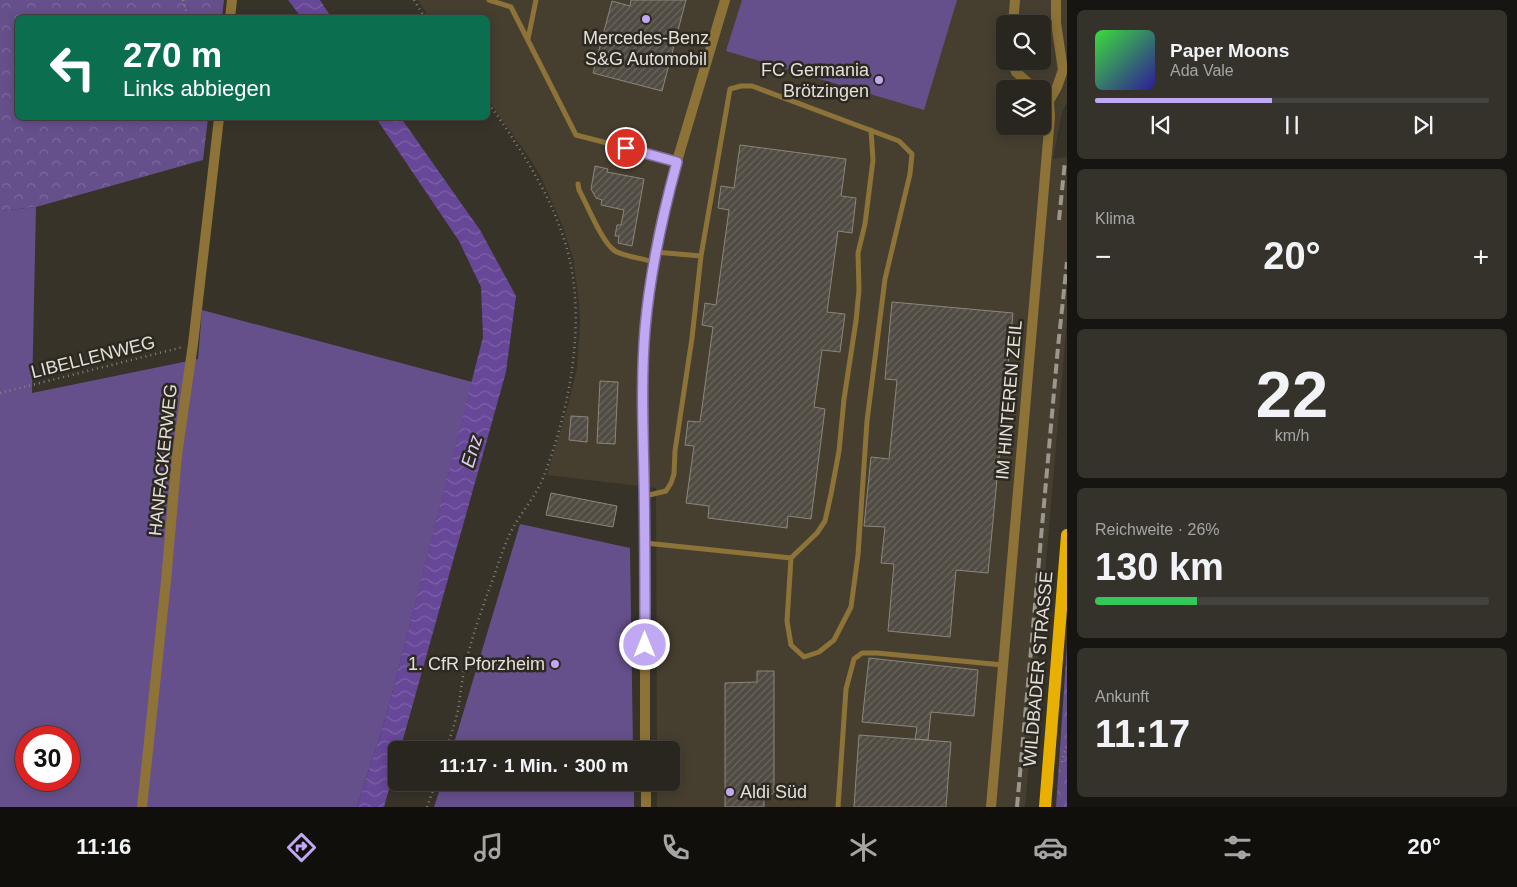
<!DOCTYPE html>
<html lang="de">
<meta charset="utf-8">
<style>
:root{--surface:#29261f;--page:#35322c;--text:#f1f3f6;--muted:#a5a5a4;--line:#45433d;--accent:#c1a8f3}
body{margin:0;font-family:Arial,sans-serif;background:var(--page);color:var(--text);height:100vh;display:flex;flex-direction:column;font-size:19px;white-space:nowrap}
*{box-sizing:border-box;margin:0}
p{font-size:16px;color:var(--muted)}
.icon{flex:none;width:28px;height:28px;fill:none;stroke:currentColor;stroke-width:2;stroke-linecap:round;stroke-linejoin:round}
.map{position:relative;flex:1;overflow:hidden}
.panel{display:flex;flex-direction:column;gap:10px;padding:10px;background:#171511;width:450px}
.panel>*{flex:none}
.banner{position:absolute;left:15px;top:15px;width:475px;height:105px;border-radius:8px;box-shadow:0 2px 12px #0003,0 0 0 1px var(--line);background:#0b6e4f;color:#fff;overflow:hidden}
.buttons{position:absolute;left:996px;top:15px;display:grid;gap:10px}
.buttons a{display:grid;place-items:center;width:55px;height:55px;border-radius:8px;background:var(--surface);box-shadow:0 2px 12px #0003,0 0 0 1px var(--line);font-size:25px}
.speed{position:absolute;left:15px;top:726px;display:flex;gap:10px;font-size:25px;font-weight:700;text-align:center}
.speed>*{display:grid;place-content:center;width:65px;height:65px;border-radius:50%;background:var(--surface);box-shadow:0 2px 12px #0003,0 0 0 1px var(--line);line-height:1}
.speed .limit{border:8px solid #d22;background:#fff;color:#111}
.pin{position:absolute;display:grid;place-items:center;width:42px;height:42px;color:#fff;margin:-21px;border:2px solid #fff;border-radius:50%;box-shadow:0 1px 5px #0007}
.me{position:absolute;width:55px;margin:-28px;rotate:0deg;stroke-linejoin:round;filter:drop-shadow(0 0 4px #0008)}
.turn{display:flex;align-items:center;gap:18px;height:105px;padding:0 25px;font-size:22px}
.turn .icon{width:65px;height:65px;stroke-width:2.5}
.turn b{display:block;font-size:35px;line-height:42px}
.big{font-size:38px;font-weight:800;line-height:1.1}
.panel .widget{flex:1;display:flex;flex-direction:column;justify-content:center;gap:8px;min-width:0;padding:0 18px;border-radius:8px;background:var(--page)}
.panel .dial{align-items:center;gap:0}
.dial b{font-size:65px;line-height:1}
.song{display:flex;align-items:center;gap:15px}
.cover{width:60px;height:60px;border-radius:8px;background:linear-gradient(135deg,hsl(120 70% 55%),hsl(250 70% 35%))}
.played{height:5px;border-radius:2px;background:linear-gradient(90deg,var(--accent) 45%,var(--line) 45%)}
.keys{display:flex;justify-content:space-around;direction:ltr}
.heat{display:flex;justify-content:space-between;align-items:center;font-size:28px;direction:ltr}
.charge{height:8px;border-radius:4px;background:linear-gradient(90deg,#34c759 26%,var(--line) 0)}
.trip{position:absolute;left:388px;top:741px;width:292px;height:50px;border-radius:8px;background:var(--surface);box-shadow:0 2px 12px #0003,0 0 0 1px var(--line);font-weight:800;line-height:50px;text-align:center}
.tabs{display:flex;height:80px;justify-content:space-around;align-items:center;background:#100f0c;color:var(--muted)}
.tabs .icon{width:35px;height:35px}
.tabs .selected{color:var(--accent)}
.tabs b{font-size:22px;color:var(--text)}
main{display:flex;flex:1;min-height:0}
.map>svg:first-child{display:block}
.built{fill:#463f30;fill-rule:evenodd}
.green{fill:#66508c;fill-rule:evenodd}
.forest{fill:url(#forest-crowns)}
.water{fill:url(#water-waves)}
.building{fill:url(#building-hatch);stroke:#8b867c}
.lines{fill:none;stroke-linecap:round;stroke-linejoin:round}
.path{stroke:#87847c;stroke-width:2.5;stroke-dasharray:1 4;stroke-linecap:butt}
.service{stroke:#8d7337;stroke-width:5}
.minor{stroke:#8d7337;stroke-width:10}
.primary{stroke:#e7b003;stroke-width:12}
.rail{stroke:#9a978f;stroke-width:4;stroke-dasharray:10 5;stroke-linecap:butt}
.route-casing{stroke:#7d6d9e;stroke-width:12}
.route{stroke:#c1a8f3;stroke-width:9}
.poi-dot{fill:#c1a8f3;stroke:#2d2920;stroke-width:2}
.labels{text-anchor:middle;stroke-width:5;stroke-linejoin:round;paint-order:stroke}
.poi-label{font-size:18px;fill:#e3e0da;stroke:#2d2920;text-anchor:end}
.street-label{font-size:18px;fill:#e3e0da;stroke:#2d2920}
.water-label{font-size:19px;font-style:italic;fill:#daccf9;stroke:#2d2920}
</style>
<main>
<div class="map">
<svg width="1067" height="807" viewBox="0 0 1067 807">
<defs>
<pattern id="forest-crowns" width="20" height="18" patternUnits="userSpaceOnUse" patternTransform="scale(1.25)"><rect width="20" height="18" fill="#66508c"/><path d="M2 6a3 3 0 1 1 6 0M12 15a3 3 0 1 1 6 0" fill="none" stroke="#7c699c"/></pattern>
<pattern id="water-waves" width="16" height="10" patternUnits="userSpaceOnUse" patternTransform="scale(1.25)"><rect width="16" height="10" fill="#674798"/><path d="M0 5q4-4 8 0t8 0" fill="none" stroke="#7d61a6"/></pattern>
<pattern id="building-hatch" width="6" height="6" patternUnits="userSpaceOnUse" patternTransform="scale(1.25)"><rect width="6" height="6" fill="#514c43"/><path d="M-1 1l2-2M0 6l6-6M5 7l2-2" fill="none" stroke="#6a665e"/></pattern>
</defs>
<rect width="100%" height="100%" fill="#373329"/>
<path class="built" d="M418,0H1067V102L1062,112L1053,159L1067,157V318L1025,807H657V783L671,782V750H657L656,488L547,475L569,402L577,368L580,323L579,302L573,258L563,227L541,177L529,157L488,100V18L429,17ZM1005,24H1042V61H1005ZM1005,89H1042V126H1005Z"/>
<path class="green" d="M742,0H957L924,110L726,51Z
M36,207L32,393L198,359L202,310L472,382L387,713L357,807H0V211ZM26,738H69V780H26Z
M520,524L630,548L633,750H452Z
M442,782L634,783V807H434Z"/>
<path class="forest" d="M0,0H224L222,17L18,18V118H208L203,160L36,207L0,211Z
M1067,645V807H1056Z"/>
<path class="water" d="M288,0H320L331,17H301Z
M376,118H401L480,230L516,296L506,372L400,750H396V764L384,807H357L387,713L483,337L481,287L459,241Z"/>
<path class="building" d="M631,0H686L662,91L593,73L612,1L630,6Z
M740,145L846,159L841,196L856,198L852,233L838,231L827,312L845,314L840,352L822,350L814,407L825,409L811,519L788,516L787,528L708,518L709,506L686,503L694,446L685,445L688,421L700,422L713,327L702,325L705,303L716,305L729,210L718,208L721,186L734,188Z
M595,166L608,169L607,172L644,179L632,246L618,243L619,236H615L617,225H621L624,210L601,205L602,200L596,198L591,189Z
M892,302L1013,313L988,573L956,570L950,637L888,631L894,564L881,563L885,527L864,526L871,457L889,459L897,380L885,379Z
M600,381L618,382L615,444L597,443Z
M571,416L588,417L587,442L569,440Z
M551,493L617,506L613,527L546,515Z
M869,658L978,670L974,716L931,712L928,740L915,739L917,727L862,722Z
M757,671H774V794H764V807H725V683L757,682Z
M859,735L951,742L946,807H854Z"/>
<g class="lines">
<path class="path" d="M183,0L188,18
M414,0L425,18
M0,393L183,347
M446,750C450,737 455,724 458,710C461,693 462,675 467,658C474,630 484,603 494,576C500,559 505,542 514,526C523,510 536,496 543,478C570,410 587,320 567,249C557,214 541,183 522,153C511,136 501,119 488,104
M1062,762L1067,744
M427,807L436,782"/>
<path class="service" d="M489,0L511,7L576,135L677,161
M528,39L536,0
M578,184L579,190C587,204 602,243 615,251C626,257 642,258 653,262
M645,496L666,491L671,483L674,474L675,451L692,338L701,256
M645,543L791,558L787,621L791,645L804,657L819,652L834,640L851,607L858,555L867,421L885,279L910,174L912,154L899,141L752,86H741L730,89L701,256L655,252
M791,558L817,533L825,521L831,494L839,451L844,399L856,321L859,290L858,253L865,224L873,160L871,130
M838,807L846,689L854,659L862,653H877L1003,665"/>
<path class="minor" d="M230,18L232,0
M1013,24L1015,0
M1011,61L1016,72L1035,89
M645,750V543L643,368L645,331L655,252L662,218L677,161L725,0
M646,782V807
M142,807L166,581L177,455L193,344L219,118
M991,807L1050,117L1049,101L1057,87L1063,70L1056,23V0"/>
<path class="primary" d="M1045,807L1067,535"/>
<path class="rail" d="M1059,220L1065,161
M1017,807L1058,347L1067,262"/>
</g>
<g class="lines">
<defs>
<path id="route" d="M626,148L677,162C662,217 650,272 645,329C641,379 643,428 644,478C645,534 645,589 645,645"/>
</defs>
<use href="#route" class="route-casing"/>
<use href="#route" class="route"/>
</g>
<g class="poi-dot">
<circle cx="646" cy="19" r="5"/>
<circle cx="879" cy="80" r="5"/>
<circle cx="555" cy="664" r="5"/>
<circle cx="730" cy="792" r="5"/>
</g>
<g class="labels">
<g class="poi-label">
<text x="646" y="44" text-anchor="middle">Mercedes-Benz<tspan x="646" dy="21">S&amp;G Automobil</tspan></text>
<text x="869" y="76">FC Germania<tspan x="869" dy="21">Brötzingen</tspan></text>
<text x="545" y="670">1. CfR Pforzheim</text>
<text x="740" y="798" text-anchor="start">Aldi Süd</text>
</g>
<g class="street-label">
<text transform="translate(93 357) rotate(-14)" y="6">LIBELLENWEG</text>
<text transform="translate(1009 400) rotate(-85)" y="6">IM HINTEREN ZEIL</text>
<text transform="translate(163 460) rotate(-84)" y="6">HANFACKERWEG</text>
<text transform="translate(1038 669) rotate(-85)" y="6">WILDBADER STRASSE</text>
</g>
<g class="water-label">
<text transform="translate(471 451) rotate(-73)" y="7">Enz</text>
</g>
</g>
</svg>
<div class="buttons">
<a><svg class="icon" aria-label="search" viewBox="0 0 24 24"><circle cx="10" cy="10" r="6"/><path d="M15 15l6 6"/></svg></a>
<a><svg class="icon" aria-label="layers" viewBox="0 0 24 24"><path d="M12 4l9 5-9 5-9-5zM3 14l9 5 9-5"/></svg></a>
</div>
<div class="speed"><div class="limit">30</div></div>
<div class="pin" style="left:626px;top:148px;background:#d93025"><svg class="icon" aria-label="arrive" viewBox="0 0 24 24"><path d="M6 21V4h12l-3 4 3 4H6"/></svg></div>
<svg class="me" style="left:645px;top:645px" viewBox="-20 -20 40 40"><circle r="17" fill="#c1a8f3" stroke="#fff" stroke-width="3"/><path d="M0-11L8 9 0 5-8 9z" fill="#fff"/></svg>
<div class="trip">11:17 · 1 Min. · 300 m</div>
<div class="banner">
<div class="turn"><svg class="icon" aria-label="left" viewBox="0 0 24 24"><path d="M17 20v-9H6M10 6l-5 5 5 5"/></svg><div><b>270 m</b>Links abbiegen</div></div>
</div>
</div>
<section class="panel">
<div class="widget">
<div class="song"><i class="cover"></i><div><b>Paper Moons</b><p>Ada Vale</p></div></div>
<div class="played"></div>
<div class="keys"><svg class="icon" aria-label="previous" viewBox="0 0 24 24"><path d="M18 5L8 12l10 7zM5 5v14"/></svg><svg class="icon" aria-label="pause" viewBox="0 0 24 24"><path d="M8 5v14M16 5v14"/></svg><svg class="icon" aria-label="next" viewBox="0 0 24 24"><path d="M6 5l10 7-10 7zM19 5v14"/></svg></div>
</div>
<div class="widget"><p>Klima</p>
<div class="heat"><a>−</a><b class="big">20°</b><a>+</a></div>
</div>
<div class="widget dial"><b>22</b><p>km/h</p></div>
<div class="widget"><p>Reichweite · 26%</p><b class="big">130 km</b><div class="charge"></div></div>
<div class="widget"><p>Ankunft</p><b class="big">11:17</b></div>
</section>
</main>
<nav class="tabs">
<b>11:16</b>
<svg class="icon selected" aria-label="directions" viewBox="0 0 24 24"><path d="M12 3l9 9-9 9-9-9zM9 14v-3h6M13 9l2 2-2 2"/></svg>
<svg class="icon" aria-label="music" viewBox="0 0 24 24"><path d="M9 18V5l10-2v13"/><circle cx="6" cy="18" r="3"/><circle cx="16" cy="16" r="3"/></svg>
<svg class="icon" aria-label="phone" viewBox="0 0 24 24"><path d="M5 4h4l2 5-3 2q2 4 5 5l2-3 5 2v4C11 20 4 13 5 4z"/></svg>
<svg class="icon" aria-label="climate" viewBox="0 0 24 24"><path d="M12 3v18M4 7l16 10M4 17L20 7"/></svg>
<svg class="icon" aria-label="car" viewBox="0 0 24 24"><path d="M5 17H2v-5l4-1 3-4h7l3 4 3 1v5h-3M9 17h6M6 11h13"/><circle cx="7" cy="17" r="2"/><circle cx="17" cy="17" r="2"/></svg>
<svg class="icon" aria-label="filters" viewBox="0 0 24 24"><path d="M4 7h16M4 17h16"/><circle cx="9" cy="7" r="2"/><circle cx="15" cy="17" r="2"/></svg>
<b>20°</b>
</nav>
